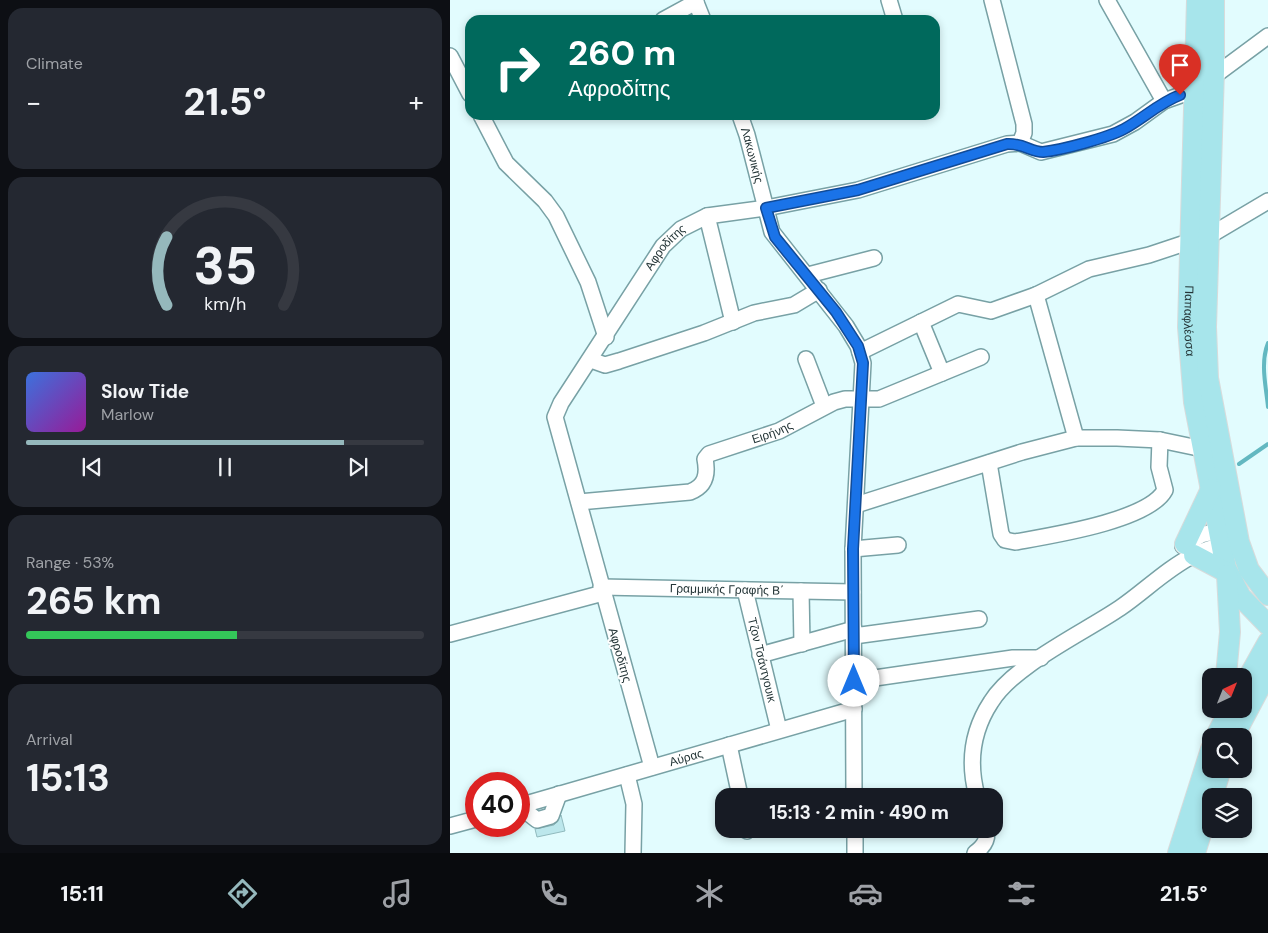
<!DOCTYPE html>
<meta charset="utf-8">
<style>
:root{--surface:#171b24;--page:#242831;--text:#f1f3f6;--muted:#9ea1a6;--line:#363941;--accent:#95b8bc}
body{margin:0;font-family:"DM Sans",sans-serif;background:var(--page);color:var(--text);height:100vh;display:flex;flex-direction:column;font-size:19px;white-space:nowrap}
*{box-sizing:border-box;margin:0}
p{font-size:16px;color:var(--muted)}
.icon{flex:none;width:28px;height:28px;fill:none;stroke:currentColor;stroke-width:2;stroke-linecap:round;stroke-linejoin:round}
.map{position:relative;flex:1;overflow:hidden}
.panel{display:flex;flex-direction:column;gap:8px;padding:8px;background:#0d0f14;width:450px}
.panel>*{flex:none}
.hud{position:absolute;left:15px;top:15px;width:475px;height:105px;border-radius:15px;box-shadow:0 2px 8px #0003;background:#00695c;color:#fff;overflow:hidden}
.needle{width:32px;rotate:43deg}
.fabs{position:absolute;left:752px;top:668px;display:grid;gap:10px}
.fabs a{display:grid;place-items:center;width:50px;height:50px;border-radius:10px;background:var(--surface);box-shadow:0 2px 8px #0003;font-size:25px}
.speed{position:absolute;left:15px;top:772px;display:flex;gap:10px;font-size:25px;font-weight:700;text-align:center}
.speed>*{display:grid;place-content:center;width:65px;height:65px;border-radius:50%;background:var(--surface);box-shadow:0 2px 8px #0003;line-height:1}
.speed .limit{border:8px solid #d22;background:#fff;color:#111}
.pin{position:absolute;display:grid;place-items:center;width:42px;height:42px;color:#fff;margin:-51px -21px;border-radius:50% 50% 50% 0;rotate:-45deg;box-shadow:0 0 5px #0007}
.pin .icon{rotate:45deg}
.me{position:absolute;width:55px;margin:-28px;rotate:0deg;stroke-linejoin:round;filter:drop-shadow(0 0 4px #0008)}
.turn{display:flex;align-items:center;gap:18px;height:105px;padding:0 20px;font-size:22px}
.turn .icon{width:65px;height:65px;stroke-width:2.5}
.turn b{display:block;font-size:35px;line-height:42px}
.big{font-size:38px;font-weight:700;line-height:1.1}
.panel .card{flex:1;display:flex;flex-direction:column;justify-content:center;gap:8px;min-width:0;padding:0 18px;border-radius:15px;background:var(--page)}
.panel .dial{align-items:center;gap:0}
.dial svg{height:130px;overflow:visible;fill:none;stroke:var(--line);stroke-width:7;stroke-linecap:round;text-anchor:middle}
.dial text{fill:var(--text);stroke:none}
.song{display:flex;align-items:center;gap:15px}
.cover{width:60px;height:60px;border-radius:8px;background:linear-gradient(135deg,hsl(220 70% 55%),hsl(300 70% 35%))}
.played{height:5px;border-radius:2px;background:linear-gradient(90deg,var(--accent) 80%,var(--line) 80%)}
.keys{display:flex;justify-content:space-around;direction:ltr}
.heat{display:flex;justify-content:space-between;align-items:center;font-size:28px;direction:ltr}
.charge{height:8px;border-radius:4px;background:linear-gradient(90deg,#34c759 53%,var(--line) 0)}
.trip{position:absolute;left:265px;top:788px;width:288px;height:50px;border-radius:15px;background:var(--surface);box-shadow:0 2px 8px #0003;font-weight:700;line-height:50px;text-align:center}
.tabs{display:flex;height:80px;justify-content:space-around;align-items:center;background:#090b0e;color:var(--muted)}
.tabs .icon{width:35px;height:35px}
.tabs .selected{color:var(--accent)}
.tabs b{font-size:22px;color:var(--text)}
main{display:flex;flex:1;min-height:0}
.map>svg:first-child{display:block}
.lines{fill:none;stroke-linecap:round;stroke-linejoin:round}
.stream{stroke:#63b8c1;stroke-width:4}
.building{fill:#bce7ec;stroke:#90babe}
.minor-casing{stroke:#78a1a5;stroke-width:18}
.major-casing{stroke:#d8dbdb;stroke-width:22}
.minor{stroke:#fff;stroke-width:15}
.major{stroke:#a7e5eb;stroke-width:20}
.route-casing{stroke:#114b97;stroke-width:12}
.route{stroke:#1a73e8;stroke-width:9}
.labels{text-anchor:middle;stroke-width:4;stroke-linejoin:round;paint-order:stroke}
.street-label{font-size:12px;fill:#243537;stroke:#fff}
</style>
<main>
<section class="panel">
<div class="card"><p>Climate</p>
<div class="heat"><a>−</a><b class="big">21.5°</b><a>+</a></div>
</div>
<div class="card dial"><svg viewBox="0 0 100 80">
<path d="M14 69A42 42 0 1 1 86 69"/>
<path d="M14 69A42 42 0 0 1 14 27" stroke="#95b8bc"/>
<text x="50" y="56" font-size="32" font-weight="700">35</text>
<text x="50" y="72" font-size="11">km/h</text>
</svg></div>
<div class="card">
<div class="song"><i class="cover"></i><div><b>Slow Tide</b><p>Marlow</p></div></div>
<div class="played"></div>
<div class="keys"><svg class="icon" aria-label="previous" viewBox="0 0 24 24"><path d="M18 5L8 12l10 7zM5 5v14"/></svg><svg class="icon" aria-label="pause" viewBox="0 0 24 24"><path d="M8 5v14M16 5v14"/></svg><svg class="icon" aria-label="next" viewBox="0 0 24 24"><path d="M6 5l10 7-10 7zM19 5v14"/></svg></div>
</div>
<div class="card"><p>Range · 53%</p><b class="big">265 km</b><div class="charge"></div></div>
<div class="card"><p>Arrival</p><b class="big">15:13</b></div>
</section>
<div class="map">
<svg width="818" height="853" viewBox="0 0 818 853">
<rect width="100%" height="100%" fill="#e2fcfe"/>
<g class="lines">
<path class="stream" d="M818,343C810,363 816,386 818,407
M789,464L818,444"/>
</g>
<path class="building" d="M111,815L115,831L87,837L85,829L104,825Z"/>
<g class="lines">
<defs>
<g id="minor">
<path d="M245,0L253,20"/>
<path d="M439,0L445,20"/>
<path d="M542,0L574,124V133L570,143"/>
<path d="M657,0L714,101"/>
<path d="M213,20L246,2"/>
<path d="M0,56L20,94"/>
<path d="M764,76L818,36"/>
<path d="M31,115L56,163L95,201L106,216L138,282L156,337"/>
<path id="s1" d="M290,115L297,135L322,232L396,326L408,346L413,363L403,549L404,796"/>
<path d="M257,216L283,322"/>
<path d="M759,236L818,201"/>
<path d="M358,275L424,258"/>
<path d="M586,295L626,438"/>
<path d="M471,322L492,373"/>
<path d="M410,352L508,304L541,311L586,295L639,269L699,255L741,241"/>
<path d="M356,359L374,406"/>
<path d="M141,360L155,365L169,361L254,333L304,313L344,305L369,290"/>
<path d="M539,463L551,534L555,540L565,542C598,536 699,521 715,490L709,467L710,440"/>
<path id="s2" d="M129,502L240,492C256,486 258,474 255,459L259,454L329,431L384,402L395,399H429L531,357"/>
<path d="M406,505L572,452L626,438H667L710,440L753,449"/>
<path d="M733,546L751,535L779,528"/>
<path d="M403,549L448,545"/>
<path id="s3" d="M151,587L403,592"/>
<path id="s4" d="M295,590L329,730"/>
<path d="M351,591L352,644"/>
<path d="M0,634L153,593"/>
<path d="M404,636L529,619"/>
<path d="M310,655L404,629"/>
<path d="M404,681L563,658H591"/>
<path d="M279,745L290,796"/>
<path id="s5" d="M202,767L105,417L111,403L213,246L231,229L257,216L316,208L408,190L557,144L570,143L591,152L663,134L685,122L714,101L745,90"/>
<path d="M177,775L184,804L183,853"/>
<path d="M527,796C518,763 522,731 541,702C564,665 633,633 670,608C695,591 716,569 744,555C755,549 768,546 780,543"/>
<path id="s6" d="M69,806L404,709"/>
<path d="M69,806L87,820L101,816L109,794"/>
<path d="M0,826L26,819"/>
<path d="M296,829L297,831"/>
<path d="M405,829V853"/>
<path d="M525,853C533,847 539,840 536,829"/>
</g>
<g id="major">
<path id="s7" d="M747,0L738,327L744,402L776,568L791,597L818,625"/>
<path d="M764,0V71L756,327L758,378L789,542L799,570L818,595"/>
<path d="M735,544L761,489"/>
<path d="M744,555L776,572"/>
<path d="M776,676L780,632L777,575"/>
<path d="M794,685L818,642"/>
<path d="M766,736L780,709"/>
<path d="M784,736L818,672"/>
<path d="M728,853L761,749"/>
<path d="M745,853L771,769"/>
</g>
</defs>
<use href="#minor" class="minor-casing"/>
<use href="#major" class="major-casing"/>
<use href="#minor" class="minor"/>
<use href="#major" class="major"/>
</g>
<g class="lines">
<defs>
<path id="route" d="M404,681L403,549L413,363L408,346L386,312L325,237L316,208L408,190L557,144C573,143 581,152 593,152C612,150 657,138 674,129C694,118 709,103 730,95"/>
</defs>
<use href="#route" class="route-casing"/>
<use href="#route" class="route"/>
</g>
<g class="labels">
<g class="street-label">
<text dy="4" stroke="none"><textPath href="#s1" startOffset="42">Λακωνικής</textPath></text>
<text dy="4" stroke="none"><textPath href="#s5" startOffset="566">Αφροδίτης</textPath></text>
<text dy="4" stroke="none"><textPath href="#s7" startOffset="321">Παπαφλέσσα</textPath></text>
<text dy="4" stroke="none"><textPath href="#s2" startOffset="225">Ειρήνης</textPath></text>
<text dy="4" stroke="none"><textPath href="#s3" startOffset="126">Γραμμικής Γραφής Β΄</textPath></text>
<text transform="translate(170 655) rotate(74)" y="4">Αφροδίτης</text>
<text dy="4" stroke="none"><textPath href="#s4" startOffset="72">Τζον Τσάντγουικ</textPath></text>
<text dy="4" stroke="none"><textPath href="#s6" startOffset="174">Αύρας</textPath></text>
</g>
</g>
</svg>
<div class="fabs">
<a><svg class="needle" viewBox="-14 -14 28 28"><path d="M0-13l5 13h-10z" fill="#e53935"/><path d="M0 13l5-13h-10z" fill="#9ea1a6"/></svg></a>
<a><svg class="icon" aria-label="search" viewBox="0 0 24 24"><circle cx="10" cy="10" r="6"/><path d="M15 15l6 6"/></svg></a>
<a><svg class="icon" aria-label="layers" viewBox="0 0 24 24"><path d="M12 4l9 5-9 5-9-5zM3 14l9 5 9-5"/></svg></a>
</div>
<div class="speed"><div class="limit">40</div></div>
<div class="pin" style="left:730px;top:95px;background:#d93025"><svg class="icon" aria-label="arrive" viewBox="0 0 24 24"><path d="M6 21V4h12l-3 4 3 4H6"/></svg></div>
<svg class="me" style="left:404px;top:681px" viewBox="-20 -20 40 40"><circle r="19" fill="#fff"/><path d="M0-13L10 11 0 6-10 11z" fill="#1a73e8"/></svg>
<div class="trip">15:13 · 2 min · 490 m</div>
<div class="hud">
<div class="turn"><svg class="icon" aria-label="right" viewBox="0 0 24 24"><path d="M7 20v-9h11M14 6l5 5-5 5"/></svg><div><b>260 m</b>Αφροδίτης</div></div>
</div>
</div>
</main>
<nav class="tabs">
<b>15:11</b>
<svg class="icon selected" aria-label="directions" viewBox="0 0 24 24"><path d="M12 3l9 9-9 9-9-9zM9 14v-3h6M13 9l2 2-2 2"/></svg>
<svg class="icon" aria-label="music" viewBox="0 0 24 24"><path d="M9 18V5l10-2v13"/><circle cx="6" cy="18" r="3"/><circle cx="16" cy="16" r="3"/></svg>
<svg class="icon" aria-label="phone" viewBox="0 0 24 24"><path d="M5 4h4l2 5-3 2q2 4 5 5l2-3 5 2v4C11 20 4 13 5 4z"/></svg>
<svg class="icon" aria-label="climate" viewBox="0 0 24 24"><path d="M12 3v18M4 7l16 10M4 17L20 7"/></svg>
<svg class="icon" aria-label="car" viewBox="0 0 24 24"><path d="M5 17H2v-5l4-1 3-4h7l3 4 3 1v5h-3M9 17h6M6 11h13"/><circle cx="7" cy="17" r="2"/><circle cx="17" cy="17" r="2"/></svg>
<svg class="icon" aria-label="filters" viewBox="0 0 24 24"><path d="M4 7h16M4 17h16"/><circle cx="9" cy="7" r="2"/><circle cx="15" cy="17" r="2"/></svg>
<b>21.5°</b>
</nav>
